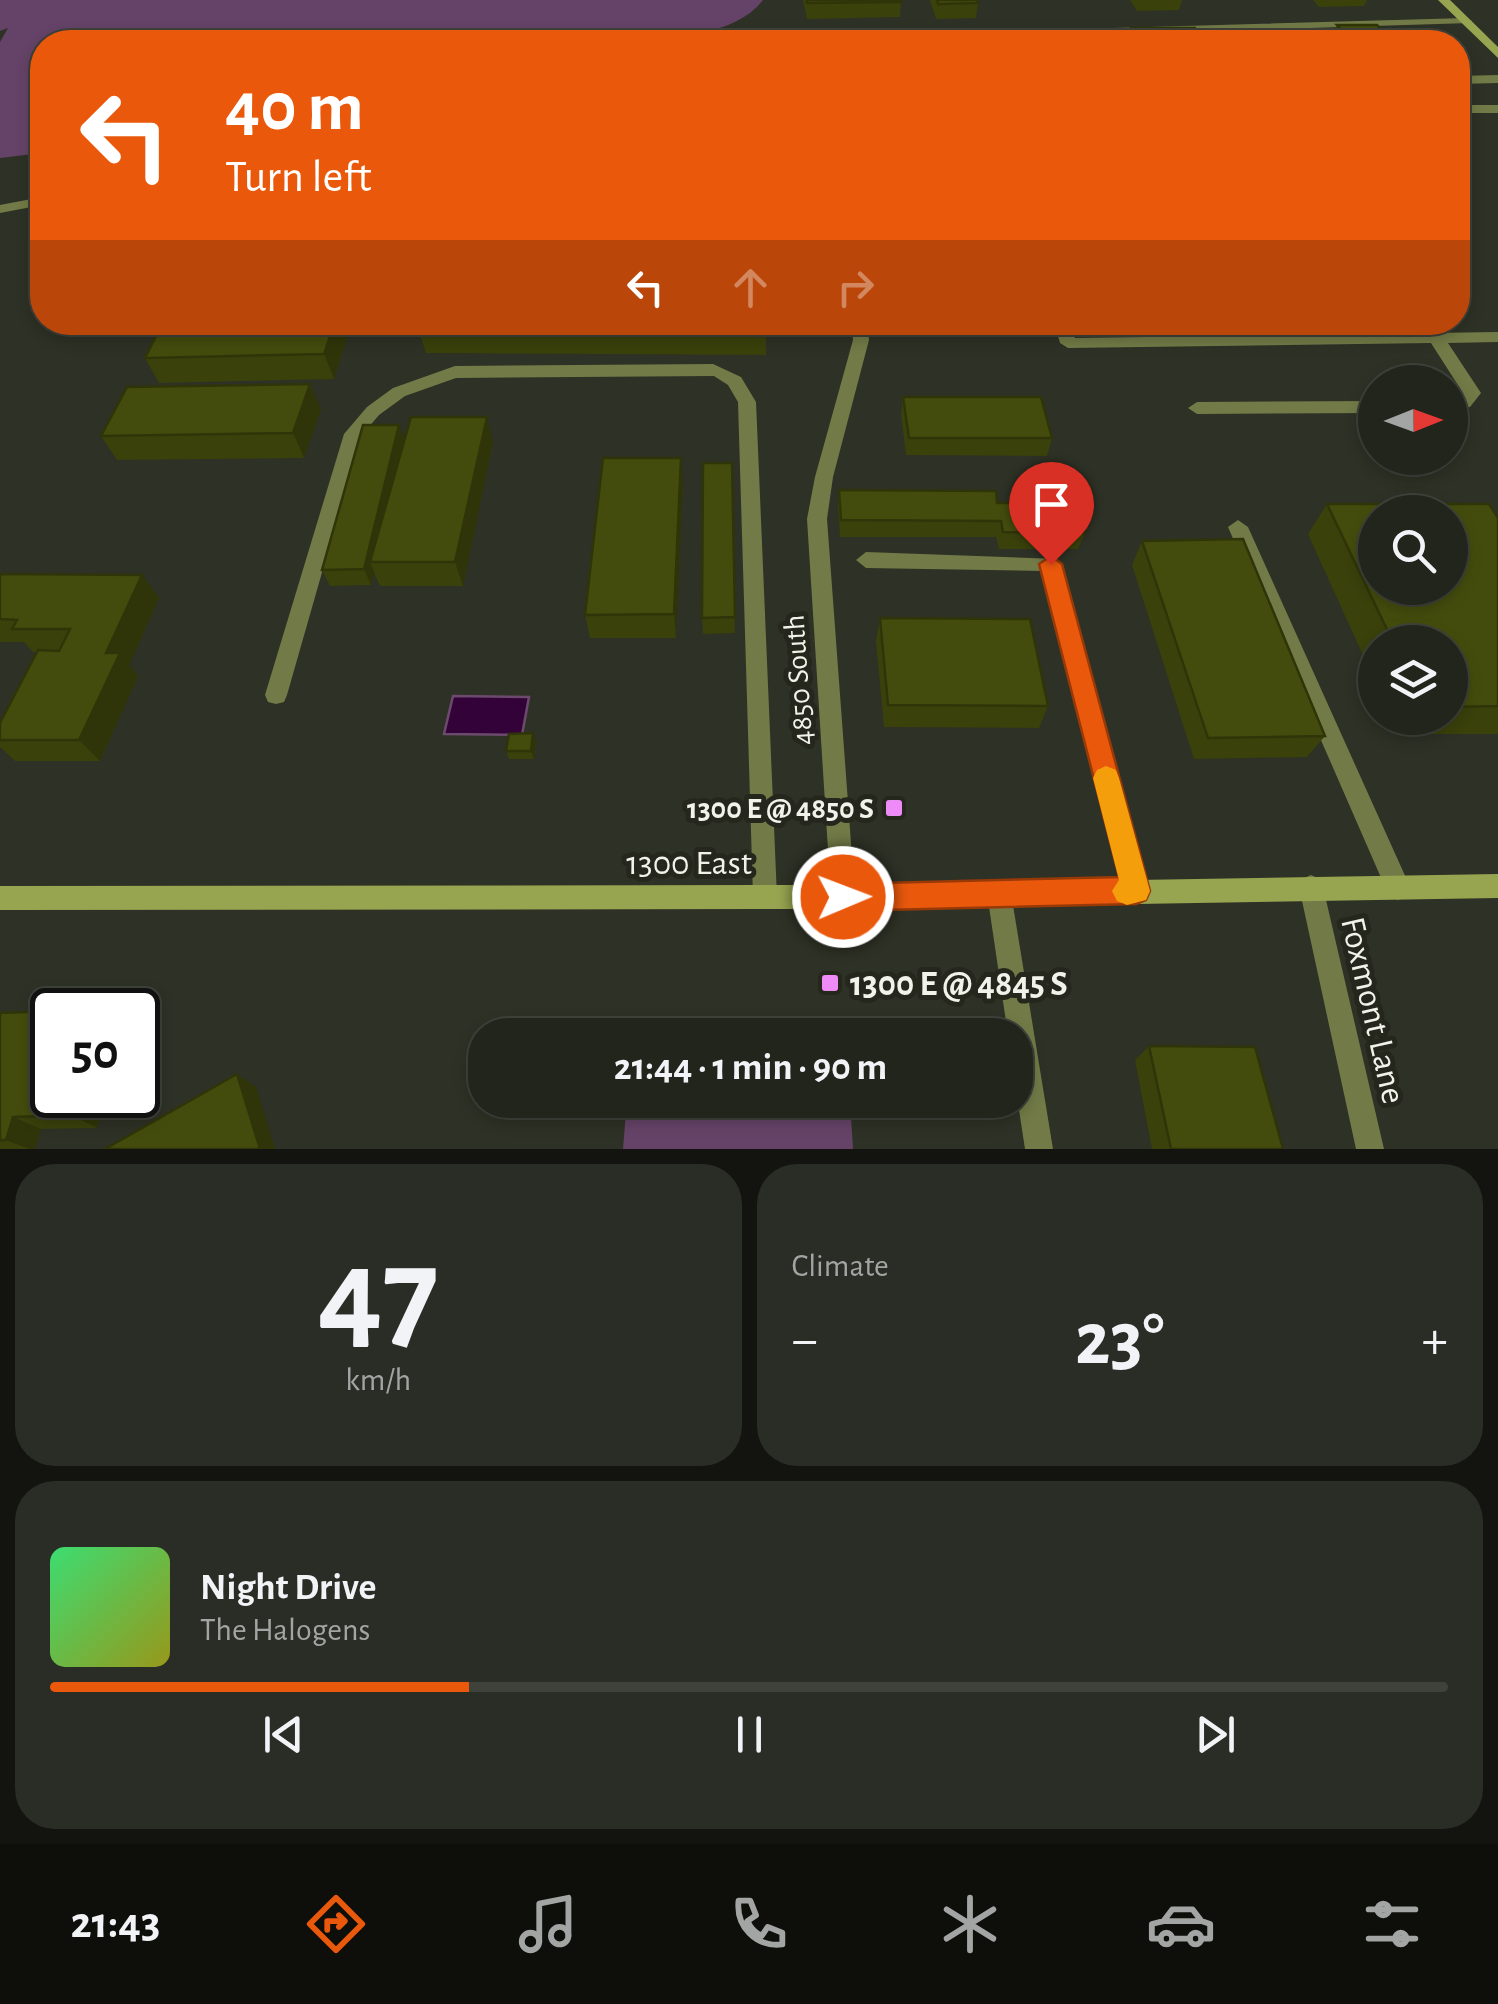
<!DOCTYPE html>
<meta charset="utf-8">
<style>
:root{--surface:#22251c;--page:#2a2d25;--text:#f1f3f6;--muted:#a2a5a3;--line:#3f423b;--accent:#ea580c}
body{margin:0;font-family:"Alegreya Sans",sans-serif;background:var(--page);color:var(--text);height:100vh;display:flex;flex-direction:column;font-size:38px;white-space:nowrap}
*{box-sizing:border-box;margin:0}
p{font-size:32px;color:var(--muted)}
.icon{flex:none;width:55px;height:55px;fill:none;stroke:currentColor;stroke-width:2;stroke-linecap:round;stroke-linejoin:round}
.map{position:relative;height:1149px;overflow:hidden}
.side{display:flex;flex-direction:column;gap:15px;padding:15px;background:#13140f;flex:1}
.side>*{flex:none}
.top-card{position:absolute;left:30px;top:30px;width:1440px;height:305px;border-radius:40px;box-shadow:0 5px 15px #0003,0 0 0 2px var(--line);background:#ea580c;color:#fff;overflow:hidden}
.needle{width:65px;rotate:89deg}
.fabs{position:absolute;left:1358px;top:365px;display:grid;gap:20px}
.fabs a{display:grid;place-items:center;width:110px;height:110px;border-radius:50%;background:var(--surface);box-shadow:0 5px 15px #0003,0 0 0 2px var(--line);font-size:50px}
.speed{position:absolute;left:30px;top:988px;display:flex;gap:20px;font-size:50px;font-weight:700;text-align:center}
.speed>*{display:grid;place-content:center;width:130px;height:130px;border-radius:50%;background:var(--surface);box-shadow:0 5px 15px #0003,0 0 0 2px var(--line);line-height:1}
.speed .limit{border:5px solid #111;border-radius:15px;background:#fff;color:#111}
.pin{position:absolute;display:grid;place-items:center;width:85px;height:85px;color:#fff;margin:-102px -42px;border-radius:50% 50% 50% 0;rotate:-45deg;box-shadow:0 0 10px #0007}
.pin .icon{rotate:45deg}
.me{position:absolute;width:110px;margin:-55px;rotate:89deg;stroke-linejoin:round;filter:drop-shadow(0 0 8px #0008)}
.turn{display:flex;align-items:center;gap:35px;height:210px;padding:0 30px;font-size:45px}
.turn .icon{width:130px;height:130px;stroke-width:2.5}
.turn b{display:block;font-size:70px;line-height:85px}
.lanes{display:flex;align-items:center;height:95px;padding:0 30px;background:#0003;justify-content:center;gap:50px;direction:ltr}
.lanes .off{opacity:.35}
.big{font-size:75px;font-weight:700;line-height:1.1}
.side .card{flex:1;display:flex;flex-direction:column;justify-content:center;gap:15px;min-width:0;padding:0 35px;border-radius:40px;background:var(--page)}
.side .dial{align-items:center;gap:0}
.dial b{font-size:130px;line-height:1}
.song{display:flex;align-items:center;gap:30px}
.cover{width:120px;height:120px;border-radius:15px;background:linear-gradient(135deg,hsl(140 70% 55%),hsl(60 70% 35%))}
.played{height:10px;border-radius:5px;background:linear-gradient(90deg,var(--accent) 30%,var(--line) 30%)}
.keys{display:flex;justify-content:space-around;direction:ltr}
.heat{display:flex;justify-content:space-between;align-items:center;font-size:55px;direction:ltr}
.side .tiles{flex:1;display:grid;gap:15px;grid-template-columns:1fr 1fr}
.card:last-child{grid-column:span 2}
.trip{position:absolute;left:468px;top:1018px;width:565px;height:100px;border-radius:40px;background:var(--surface);box-shadow:0 5px 15px #0003,0 0 0 2px var(--line);font-weight:700;line-height:100px;text-align:center}
.menu{display:flex;height:160px;justify-content:space-around;align-items:center;background:#0e0f0b;color:var(--muted)}
.menu .icon{width:70px;height:70px}
.menu .on{color:var(--accent)}
.menu b{font-size:45px;color:var(--text)}
.map>svg:first-child{display:block}
.green{fill:#654368}
.water{fill:#330238;stroke:#6c4a6e;stroke-width:2.5}
.lines{fill:none;stroke-linecap:round;stroke-linejoin:round}
.lane{fill:#727b47;fill-rule:evenodd}
.street{fill:#727b47;fill-rule:evenodd}
.secondary{fill:#98a550;fill-rule:evenodd}
.wall{fill:#3a410b}
.shaded-wall{fill:#303509}
.building{fill:#444c0d;stroke:#303509;stroke-width:2.5;fill-rule:evenodd}
.route{fill:#ea580c;stroke:#983908;stroke-width:2.5}
.slow{fill:#f59e0b}
.poi-dot{fill:#ef8bf7;stroke:#25271c;stroke-width:4}
.labels{text-anchor:middle;stroke-width:10;stroke-linejoin:round;paint-order:stroke}
.street-label{font-size:30px;fill:#f1f3eb;stroke:#25271c}
.poi-label{font-size:30px;font-weight:bold;fill:#f1f3eb;stroke:#25271c;text-anchor:end}
.near-street-label{font-size:35px;fill:#f1f3eb;stroke:#25271c}
.near-poi-label{font-size:35px;font-weight:bold;fill:#f1f3eb;stroke:#25271c;text-anchor:start}
</style>
<div class="map">
<svg width="1498" height="1149" viewBox="0 0 1498 1149">
<rect width="100%" height="100%" fill="#2e3125"/>
<path class="green" d="M0,0H763C735,37 672,36 630,42H42V153L0,158V42L8,28L0,31Z
M627,1100H850L853,1149H623Z"/>
<path class="water" d="M453,696L529,697L522,735L444,734Z"/>
<g class="lines">
<path class="lane" d="M1498,75V83L1458,84V76Z
M1458,105H1498V113H1458Z
M42,197V205L0,213V205Z
M851,322H867L869,340L833,477L827,519L817,526L807,519L815,477L853,340Z
M1054,322H1070L1075,338L1498,332V342L1448,343L1481,393L1470,407L1450,410V398L1459,397L1463,393L1431,343L1068,348L1060,343Z
M713,364L741,377L756,402L777,897L774,906L765,909L756,906L753,897L738,402L728,385L714,376L456,378L405,396L379,415L361,436L287,695L284,702L276,704L268,702L265,695L344,434L367,407L393,388L455,366Z
M1375,401V413L1197,414L1188,408L1197,402Z
M1238,520L1248,527L1407,880L1410,888L1407,896L1398,900L1389,896L1228,527Z
M866,552L1058,559L1148,891L1145,899L1136,903L1127,899L1124,891L1043,571L866,568L856,560Z"/>
<path class="street" d="M1466,18L1472,21L1470,23L857,42H748L754,38Z
M817,512L827,519L855,897L852,906L843,909L834,906L831,897L807,519Z
M1311,875L1320,879L1323,887L1384,1149H1356L1299,887L1302,879Z
M999,881L1008,884L1011,893L1053,1149H1025L1015,1084V1035H1008L987,893L990,884Z"/>
<path class="secondary" d="M1438,0H1450L1498,47V58Z
M1498,874V898L843,909L0,910V886L843,885Z"/>
</g>
<path class="wall" d="M803,0H901V2L900,17L807,19Z
M930,0H977L978,3L976,18L936,19Z
M1130,0H1182L1179,10L1137,11Z
M1313,0H1367L1364,6L1319,7Z
M1337,25L1393,42H1331L1330,41Z
M1131,28L1205,42H1127Z
M163,322H344L348,334L334,379L159,383L145,358Z
M766,322V355L426,353L418,329Z
M903,397L1052,438L1047,456L906,455L901,414Z
M321,409L304,458L117,460L101,436Z
M399,425L404,440L493,442L463,586H380L374,572L371,585L330,586L322,570Z
M732,463L735,633L703,634L702,618Z
M683,482L676,638H590L585,615Z
M839,490L997,503L1085,533L1078,549H999L996,537H840L838,507Z
M1327,504L1498,518V734H1398L1391,718H1450V642H1375V682L1308,534Z
M1142,541L1325,736L1307,757L1194,759L1132,565Z
M0,574L142,575L159,598L129,665L138,676L100,761H15L0,747V740L38,652H33L24,642H0Z
M880,618L1048,706L1039,728L884,727L876,641Z
M536,741L534,759H509L506,751Z
M0,1013L97,1128L41,1129L35,1149H0Z
M1149,1046L1283,1149H1152L1135,1060Z"/>
<path class="shaded-wall" d="M335,322H344L348,334L334,379L324,354Z
M310,384L321,409L304,458L293,433Z
M487,417L493,442L463,586L455,562Z
M399,425L405,442L370,562L374,572L371,585L364,569Z
M681,458L683,482L676,638L674,614Z
M142,575L159,598L129,665L138,676L100,761L79,740L106,653Z
M533,733L536,741L534,759L531,751Z
M237,1074L256,1087L275,1149H260Z
M78,1095H108L97,1128L71,1115Z
M13,1117L41,1129L35,1149H29L6,1140Z"/>
<path class="building" d="M807,0H901V2L807,3Z
M937,0H977L978,3L938,4Z
M1337,25H1377L1393,42H1352Z
M1131,28H1195L1205,42H1139Z
M163,322H335L324,354L145,358Z
M420,322H766L767,330L418,329Z
M310,384L293,433L101,436L127,387Z
M903,397H1041L1052,438H909Z
M411,417H487L455,562H370Z
M363,425H399L364,569L322,570Z
M603,458H681L674,614L585,615Z
M703,463H732L735,617L702,618Z
M839,490L996,491L997,503H1077L1085,533L1003,532L1001,521L841,520Z
M1327,504H1489L1498,518V706L1450,707V642H1393ZM1375,512H1450V588H1375Z
M1243,539L1325,736L1208,738L1142,541Z
M0,574L142,575L106,653H120L79,740H0V723L38,650L59,651L70,629H12L17,620L0,619Z
M880,618L1030,619L1048,706L888,705Z
M533,733L531,751H506L509,734Z
M52,1011V1095H78L71,1115L13,1117L6,1140H0V1013Z
M1149,1046L1255,1047L1283,1149H1171Z
M237,1074L260,1149H105Z"/>
<path class="route" d="M1051,556L1062,564L1150,891L1146,900L1136,904L843,911L833,907L829,897L833,888L843,884L1119,877L1039,564Z"/>
<path class="slow" d="M1106,766L1116,770L1119,778L1150,891L1146,900L1127,905L1117,901L1112,891L1119,880L1093,778L1097,770Z"/>
<g class="poi-dot">
<rect x="884" y="798" width="20" height="20" rx="5"/>
<rect x="820" y="973" width="20" height="20" rx="5"/>
</g>
<g class="labels">
<g class="street-label">
<text transform="translate(798 680) rotate(-94)" y="10">4850 South</text>
</g>
<g class="poi-label">
<text x="874" y="818">1300 E @ 4850 S</text>
</g>
<g class="near-street-label">
<text x="689" y="874">1300 East</text>
<text transform="translate(1374 1010) rotate(77)" y="12">Foxmont Lane</text>
</g>
<g class="near-poi-label">
<text x="850" y="995">1300 E @ 4845 S</text>
</g>
</g>
</svg>
<div class="fabs">
<a><svg class="needle" viewBox="-14 -14 28 28"><path d="M0-13l5 13h-10z" fill="#e53935"/><path d="M0 13l5-13h-10z" fill="#a2a5a3"/></svg></a>
<a><svg class="icon" aria-label="search" viewBox="0 0 24 24"><circle cx="10" cy="10" r="6"/><path d="M15 15l6 6"/></svg></a>
<a><svg class="icon" aria-label="layers" viewBox="0 0 24 24"><path d="M12 4l9 5-9 5-9-5zM3 14l9 5 9-5"/></svg></a>
</div>
<div class="speed"><div class="limit">50</div></div>
<div class="pin" style="left:1051px;top:564px;background:#d93025"><svg class="icon" aria-label="arrive" viewBox="0 0 24 24"><path d="M6 21V4h12l-3 4 3 4H6"/></svg></div>
<svg class="me" style="left:843px;top:897px" viewBox="-20 -20 40 40"><circle r="17" fill="#ea580c" stroke="#fff" stroke-width="3"/><path d="M0-11L8 9 0 5-8 9z" fill="#fff"/></svg>
<div class="trip">21:44 · 1 min · 90 m</div>
<div class="top-card">
<div class="turn"><svg class="icon" aria-label="left" viewBox="0 0 24 24"><path d="M17 20v-9H6M10 6l-5 5 5 5"/></svg><div><b>40 m</b>Turn left</div></div>
<div class="lanes"><svg class="icon" aria-label="left" viewBox="0 0 24 24"><path d="M17 20v-9H6M10 6l-5 5 5 5"/></svg><svg class="icon off" aria-label="ahead" viewBox="0 0 24 24"><path d="M12 20V5M6 11l6-6 6 6"/></svg><svg class="icon off" aria-label="right" viewBox="0 0 24 24"><path d="M7 20v-9h11M14 6l5 5-5 5"/></svg></div>
</div>
</div>
<section class="side">
<div class="tiles">
<div class="card dial"><b>47</b><p>km/h</p></div>
<div class="card"><p>Climate</p>
<div class="heat"><a>−</a><b class="big">23°</b><a>+</a></div>
</div>
<div class="card">
<div class="song"><i class="cover"></i><div><b>Night Drive</b><p>The Halogens</p></div></div>
<div class="played"></div>
<div class="keys"><svg class="icon" aria-label="previous" viewBox="0 0 24 24"><path d="M18 5L8 12l10 7zM5 5v14"/></svg><svg class="icon" aria-label="pause" viewBox="0 0 24 24"><path d="M8 5v14M16 5v14"/></svg><svg class="icon" aria-label="next" viewBox="0 0 24 24"><path d="M6 5l10 7-10 7zM19 5v14"/></svg></div>
</div>
</div>
</section>
<nav class="menu">
<b>21:43</b>
<svg class="icon on" aria-label="directions" viewBox="0 0 24 24"><path d="M12 3l9 9-9 9-9-9zM9 14v-3h6M13 9l2 2-2 2"/></svg>
<svg class="icon" aria-label="music" viewBox="0 0 24 24"><path d="M9 18V5l10-2v13"/><circle cx="6" cy="18" r="3"/><circle cx="16" cy="16" r="3"/></svg>
<svg class="icon" aria-label="phone" viewBox="0 0 24 24"><path d="M5 4h4l2 5-3 2q2 4 5 5l2-3 5 2v4C11 20 4 13 5 4z"/></svg>
<svg class="icon" aria-label="climate" viewBox="0 0 24 24"><path d="M12 3v18M4 7l16 10M4 17L20 7"/></svg>
<svg class="icon" aria-label="car" viewBox="0 0 24 24"><path d="M5 17H2v-5l4-1 3-4h7l3 4 3 1v5h-3M9 17h6M6 11h13"/><circle cx="7" cy="17" r="2"/><circle cx="17" cy="17" r="2"/></svg>
<svg class="icon" aria-label="filters" viewBox="0 0 24 24"><path d="M4 7h16M4 17h16"/><circle cx="9" cy="7" r="2"/><circle cx="15" cy="17" r="2"/></svg>
</nav>
